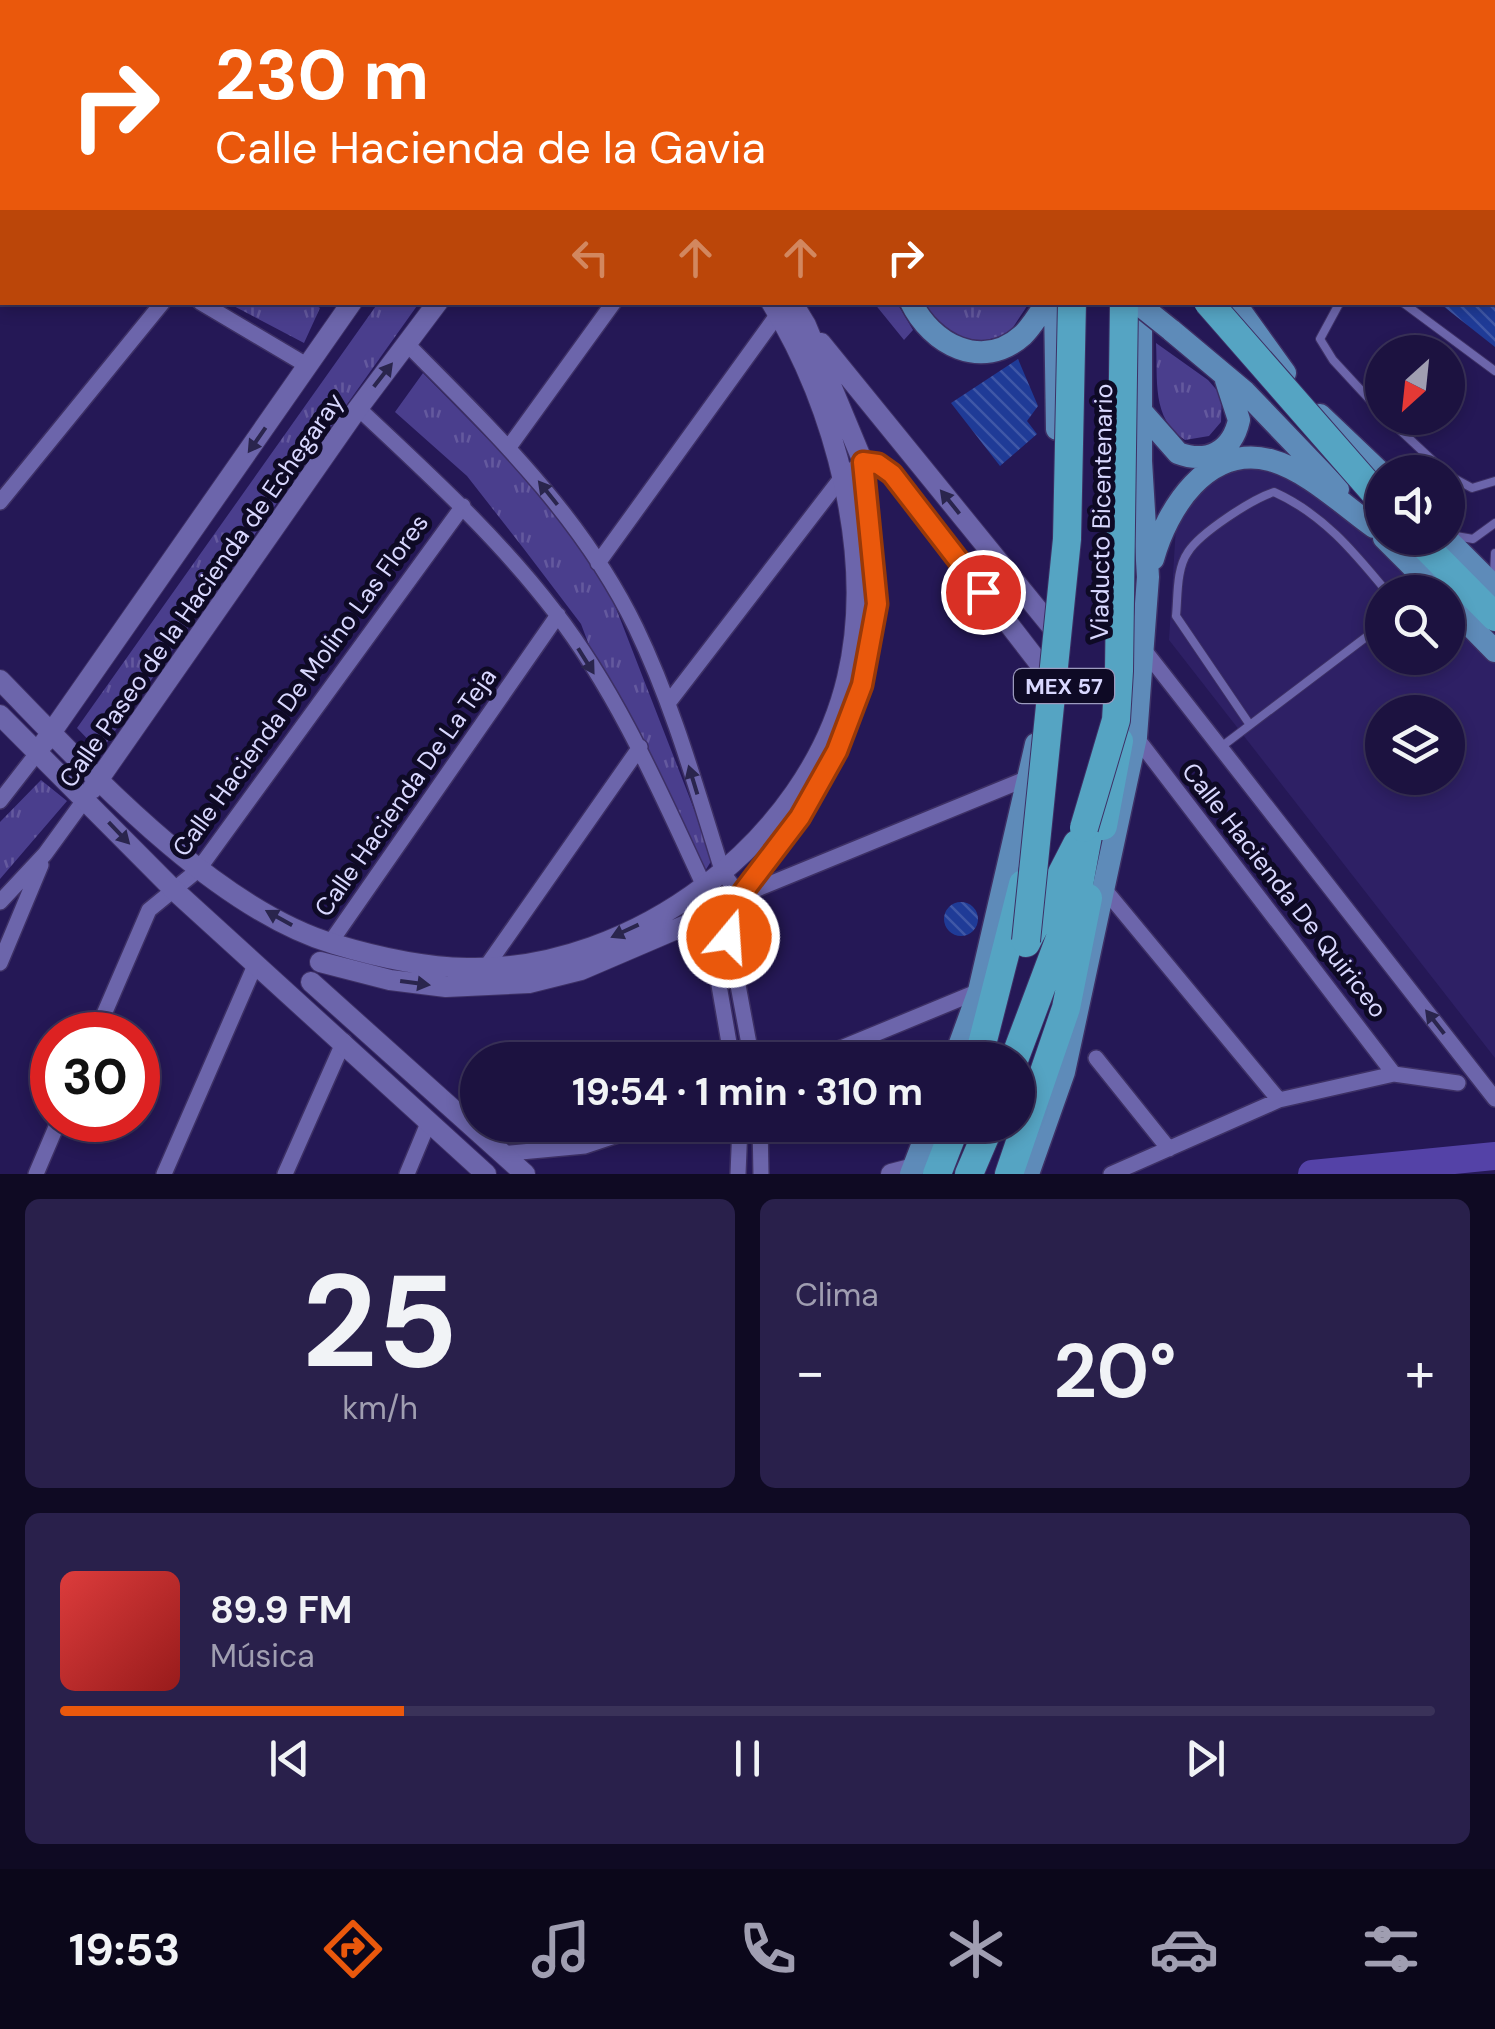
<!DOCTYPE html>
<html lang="es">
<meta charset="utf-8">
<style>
:root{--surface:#1c1240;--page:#29204b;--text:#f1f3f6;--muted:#a09eb1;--line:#3a3259;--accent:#ea580c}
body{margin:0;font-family:"DM Sans",sans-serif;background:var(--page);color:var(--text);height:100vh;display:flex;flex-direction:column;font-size:38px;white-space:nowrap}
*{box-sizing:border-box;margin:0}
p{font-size:32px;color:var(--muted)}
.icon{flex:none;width:55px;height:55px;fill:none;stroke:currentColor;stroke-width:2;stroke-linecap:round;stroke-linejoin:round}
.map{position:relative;height:1174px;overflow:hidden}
.sheet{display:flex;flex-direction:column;gap:25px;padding:25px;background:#0f0a23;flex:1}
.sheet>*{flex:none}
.guide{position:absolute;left:0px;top:0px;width:1495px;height:305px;box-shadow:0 5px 15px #0003,0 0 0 2px var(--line);background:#ea580c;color:#fff;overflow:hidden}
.needle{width:65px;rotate:207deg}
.buttons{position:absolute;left:1365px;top:335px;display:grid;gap:20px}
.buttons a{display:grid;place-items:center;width:100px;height:100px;border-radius:50%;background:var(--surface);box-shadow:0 5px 15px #0003,0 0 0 2px var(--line);font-size:50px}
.speed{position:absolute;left:30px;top:1012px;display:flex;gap:20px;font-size:50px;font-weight:700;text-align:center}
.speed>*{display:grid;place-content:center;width:130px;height:130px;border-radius:50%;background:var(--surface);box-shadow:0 5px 15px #0003,0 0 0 2px var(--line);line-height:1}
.speed .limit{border:15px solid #d22;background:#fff;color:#111}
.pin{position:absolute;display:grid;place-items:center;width:85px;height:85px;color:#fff;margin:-42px;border:5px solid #fff;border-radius:50%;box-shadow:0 2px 10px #0007}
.me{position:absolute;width:110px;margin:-55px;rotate:18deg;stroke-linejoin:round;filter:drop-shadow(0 0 8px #0008)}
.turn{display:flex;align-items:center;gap:35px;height:210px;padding:0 50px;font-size:45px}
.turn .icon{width:130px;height:130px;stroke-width:2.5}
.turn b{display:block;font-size:70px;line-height:85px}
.lanes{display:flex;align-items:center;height:95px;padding:0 50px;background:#0003;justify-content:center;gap:50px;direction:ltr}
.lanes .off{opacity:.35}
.big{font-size:75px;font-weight:700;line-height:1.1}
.sheet .tile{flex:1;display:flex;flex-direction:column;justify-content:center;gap:15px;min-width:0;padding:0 35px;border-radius:15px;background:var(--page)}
.sheet .dial{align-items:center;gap:0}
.dial b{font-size:130px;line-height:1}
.song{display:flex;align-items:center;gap:30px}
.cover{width:120px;height:120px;border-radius:15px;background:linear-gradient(135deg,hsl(0 70% 55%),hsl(0 70% 35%))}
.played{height:10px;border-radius:5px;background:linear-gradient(90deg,var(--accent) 25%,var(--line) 25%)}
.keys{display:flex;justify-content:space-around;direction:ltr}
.heat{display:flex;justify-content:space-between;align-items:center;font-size:55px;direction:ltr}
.sheet .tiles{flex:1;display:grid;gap:25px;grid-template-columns:1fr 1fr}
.tile:last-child{grid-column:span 2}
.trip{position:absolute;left:460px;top:1042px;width:575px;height:100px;border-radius:50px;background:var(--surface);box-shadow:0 5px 15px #0003,0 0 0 2px var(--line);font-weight:700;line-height:100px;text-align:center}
.dock{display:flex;height:160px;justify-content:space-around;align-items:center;background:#0b071a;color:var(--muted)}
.dock .icon{width:70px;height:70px}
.dock .on{color:var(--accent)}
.dock b{font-size:45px;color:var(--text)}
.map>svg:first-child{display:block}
.built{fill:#2e2065;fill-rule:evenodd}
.park{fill:url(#park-tufts)}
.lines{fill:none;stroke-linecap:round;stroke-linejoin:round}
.river{stroke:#5442a7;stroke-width:28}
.building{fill:url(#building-back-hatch)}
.lane-casing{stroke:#3d3065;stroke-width:10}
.street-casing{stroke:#3d3065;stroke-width:18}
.secondary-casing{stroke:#3d3065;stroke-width:22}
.primary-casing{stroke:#3d3065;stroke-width:25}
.highway-casing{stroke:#3d3065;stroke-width:30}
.lane{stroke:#6c65ab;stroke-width:8}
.street{stroke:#6c65ab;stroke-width:15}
.secondary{stroke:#6c65ab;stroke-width:20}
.primary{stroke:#5e8bb9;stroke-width:22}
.highway{stroke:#55a4c3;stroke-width:28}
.primary-bridge-casing{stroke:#3d3065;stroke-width:25;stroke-linecap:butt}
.highway-bridge-casing{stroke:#3d3065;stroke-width:30;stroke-linecap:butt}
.primary-bridge{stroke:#5e8bb9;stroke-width:22}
.highway-bridge{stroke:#55a4c3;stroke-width:28}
.oneway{fill:#2a254d}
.route-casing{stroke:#983908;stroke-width:25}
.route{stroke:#ea580c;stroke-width:18}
.labels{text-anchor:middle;stroke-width:10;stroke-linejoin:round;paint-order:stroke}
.shield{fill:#0e0a25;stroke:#9c9abe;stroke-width:2.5}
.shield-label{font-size:22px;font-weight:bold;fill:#d9d8ff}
.street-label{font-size:25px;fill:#d9d8ff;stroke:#0e0a25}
</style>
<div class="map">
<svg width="1495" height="1174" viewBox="0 0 1495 1174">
<defs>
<pattern id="park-tufts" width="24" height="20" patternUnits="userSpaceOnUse" patternTransform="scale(2.5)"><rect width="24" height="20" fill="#4a3e8d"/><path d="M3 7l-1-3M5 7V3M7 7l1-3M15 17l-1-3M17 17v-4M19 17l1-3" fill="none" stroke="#64599e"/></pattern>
<pattern id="building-back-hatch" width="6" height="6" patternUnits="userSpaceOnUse" patternTransform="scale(2.5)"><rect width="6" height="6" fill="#1f3b97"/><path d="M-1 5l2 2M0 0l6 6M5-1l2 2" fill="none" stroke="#3f57a7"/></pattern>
</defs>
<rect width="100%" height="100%" fill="#251856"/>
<path class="built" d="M1267,461L1328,495L1438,592H1382V658H1448V603L1495,651V1058L1169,640L1176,526L1192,492L1225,472ZM1382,712H1448V778H1382Z"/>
<path class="park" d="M228,303H312L320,308L304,343Z
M378,303H419L100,752L77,728Z
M874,303H897L913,330L904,340Z
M923,303H1029L1008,335L981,341L948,335Z
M1156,343L1208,380L1222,396L1221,422L1209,436L1185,440C1151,419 1158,379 1156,343Z
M423,373L541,493L607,585L713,858L699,881L631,716L609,698L581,624L524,549L467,476L395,412Z
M41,780L67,801L0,879V822Z"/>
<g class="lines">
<path class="river" d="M1312,1174L1495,1156"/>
</g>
<path class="building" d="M1438,302H1495V347Z
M1018,359L1038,406L1027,421L1037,434L1000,466L951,403Z
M944 919a17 17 0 1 1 34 0a17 17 0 1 1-34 0Z"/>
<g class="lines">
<defs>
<path id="lane" d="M1041,0V2
M1159,0L1161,2
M1340,302L1320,339L1333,360L1382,413
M1402,302L1495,371
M1387,418L1445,472
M1448,475L1472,488L1495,481
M1456,536L1473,539L1495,523
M1494,574L1495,553
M1250,725L1176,616C1178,597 1176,569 1188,552C1200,533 1252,499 1274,492C1323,514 1354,552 1387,592
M1221,747L1382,625"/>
<path id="street" d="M83,2L86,0
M257,2L259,0
M0,85L2,82
M0,146H2
M0,210L2,211
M0,270L2,267
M200,302L308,366
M407,344C493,431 582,516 636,628C674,707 697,791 723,873L740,896
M358,408C427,473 497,536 555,612C619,695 661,794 705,888
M509,447L614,302
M0,502L163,302
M598,563L778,314
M1145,651L1495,1099
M669,702L842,477L863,462
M1136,737L1394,1074
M0,801L38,752
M1105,890L1279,1100
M740,896L1028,778
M740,896L729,937L752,1060
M0,902L45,854L85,799
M707,916L732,1060
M330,943L558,615
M0,963L41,865
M486,967L640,747
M95,1035L149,910L198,870L463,506
M1096,1058L1169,1149
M812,1060L979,991
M760,1125L761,1174
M501,1154L585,1146L648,1125
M36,1174L59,1120
M164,1174L256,963
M285,1174L344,1041
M407,1174L429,1121
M738,1174L740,1125
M1111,1174L1279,1100L1394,1074L1458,1083"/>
<path id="secondary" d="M421,0L425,2
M458,0L462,2
M562,2L564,0
M821,343L1056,632
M863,462L878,464L892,473L1052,680
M0,680C87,769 213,908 334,944C377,957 423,967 467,968C634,972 809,840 847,678C876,557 835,406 771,302
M0,715L174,890L486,1174
M44,743L352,302
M92,789L353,415L438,302
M320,962L390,980L446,987L529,983L581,970L707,916L740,896L799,817L837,751L862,685L877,604L863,462L806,325L792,302
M311,982L525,1174
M891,1174L914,1168"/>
<path id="primary" d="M723,0L728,2
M656,1L660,2
M611,2L615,0
M1058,2V0
M911,302C931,344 982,372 1023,335C1032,326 1040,313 1047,302
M1055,302L1057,429
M1234,302L1285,373
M1171,330L1245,392L1338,489
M1141,411L1178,453C1207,464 1232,452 1239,420L1226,380
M1320,415L1382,474
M1384,538L1438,592
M1446,538L1495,587
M1153,559C1167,509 1207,444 1270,460C1307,470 1343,505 1374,527
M1448,603L1495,651
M954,1060L979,991L1036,744
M911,1174L930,1125
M1028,1174L1064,1072L1136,737L1148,577L1141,461V302"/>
<path id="highway" d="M1086,0V2
M1118,2V0
M1138,2V0
M1417,538L1495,617
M1103,826L1119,741
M1026,943L1077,844
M978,1060L1023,884
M1014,1060L1078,890L1094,803
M937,1174L956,1125
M969,1174L990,1125
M1009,1174L1066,1008L1088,898"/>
</defs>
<use href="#lane" class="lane-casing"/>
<use href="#street" class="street-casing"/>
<use href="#secondary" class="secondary-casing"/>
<use href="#primary" class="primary-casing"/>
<use href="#highway" class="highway-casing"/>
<use href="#lane" class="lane"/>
<use href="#street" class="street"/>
<use href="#secondary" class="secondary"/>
<use href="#primary" class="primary"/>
<use href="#highway" class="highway"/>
<defs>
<path id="primary-bridge" d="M1136,302L1171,330"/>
<path id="highway-bridge" d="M1208,302L1382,501
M1084,828L1116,720L1119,671L1124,302
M1026,941L1067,539L1072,302"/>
</defs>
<use href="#primary-bridge" class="primary-bridge-casing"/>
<use href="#highway-bridge" class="highway-bridge-casing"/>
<use href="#primary-bridge" class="primary-bridge"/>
<use href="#highway-bridge" class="highway-bridge"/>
</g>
<defs><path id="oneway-solid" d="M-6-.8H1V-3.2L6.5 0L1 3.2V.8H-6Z" transform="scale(2.5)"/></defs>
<g class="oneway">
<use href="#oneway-solid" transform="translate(383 375) rotate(-52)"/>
<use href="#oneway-solid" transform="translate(257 440) rotate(125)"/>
<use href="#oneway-solid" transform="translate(548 493) rotate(-129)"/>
<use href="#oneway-solid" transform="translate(950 502) rotate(-129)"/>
<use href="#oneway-solid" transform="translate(586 661) rotate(58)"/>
<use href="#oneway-solid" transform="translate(693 780) rotate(-107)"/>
<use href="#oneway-solid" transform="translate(119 833) rotate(46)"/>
<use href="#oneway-solid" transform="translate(279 918) rotate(-151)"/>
<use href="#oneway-solid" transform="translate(625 931) rotate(155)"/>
<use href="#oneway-solid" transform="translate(415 983) rotate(8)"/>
<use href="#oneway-solid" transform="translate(1435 1022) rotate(-128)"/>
</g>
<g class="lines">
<defs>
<path id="route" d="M729,937L740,896L800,817L837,751L862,685L877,604L863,462L878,464L892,474L983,592"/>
</defs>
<use href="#route" class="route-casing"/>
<use href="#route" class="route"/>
</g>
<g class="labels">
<rect class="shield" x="1014" y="669" width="100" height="34" rx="8"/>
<g class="shield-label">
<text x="1064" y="694">MEX 57</text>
</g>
<g class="street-label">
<text transform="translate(1101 512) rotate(-89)" y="9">Viaducto Bicentenario</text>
<text transform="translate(201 590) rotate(-55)" y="9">Calle Paseo de la Hacienda de Echegaray</text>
<text transform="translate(300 685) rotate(-54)" y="9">Calle Hacienda De Molino Las Flores</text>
<text transform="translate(405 792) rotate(-55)" y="9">Calle Hacienda De La Teja</text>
<text transform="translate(1285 890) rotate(52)" y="9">Calle Hacienda De Quiriceo</text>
</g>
</g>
</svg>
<div class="buttons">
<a><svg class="needle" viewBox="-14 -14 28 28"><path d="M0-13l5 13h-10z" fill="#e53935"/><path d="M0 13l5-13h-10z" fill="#a09eb1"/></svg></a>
<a><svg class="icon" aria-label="sound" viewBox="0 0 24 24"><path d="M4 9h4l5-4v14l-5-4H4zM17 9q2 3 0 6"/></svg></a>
<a><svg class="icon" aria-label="search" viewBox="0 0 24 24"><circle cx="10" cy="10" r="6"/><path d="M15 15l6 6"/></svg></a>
<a><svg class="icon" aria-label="layers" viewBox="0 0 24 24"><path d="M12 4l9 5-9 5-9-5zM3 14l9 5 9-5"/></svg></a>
</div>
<div class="speed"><div class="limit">30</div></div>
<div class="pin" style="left:983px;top:592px;background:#d93025"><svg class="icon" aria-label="arrive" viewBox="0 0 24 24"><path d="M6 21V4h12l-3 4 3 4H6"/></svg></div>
<svg class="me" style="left:729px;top:937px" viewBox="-20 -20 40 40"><circle r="17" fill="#ea580c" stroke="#fff" stroke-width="3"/><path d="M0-11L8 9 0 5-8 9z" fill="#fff"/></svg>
<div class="trip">19:54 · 1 min · 310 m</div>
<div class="guide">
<div class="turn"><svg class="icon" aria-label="right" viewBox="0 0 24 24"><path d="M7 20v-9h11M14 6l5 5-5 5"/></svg><div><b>230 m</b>Calle Hacienda de la Gavia</div></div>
<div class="lanes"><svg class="icon off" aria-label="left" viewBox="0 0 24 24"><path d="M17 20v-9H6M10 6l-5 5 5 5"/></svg><svg class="icon off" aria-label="ahead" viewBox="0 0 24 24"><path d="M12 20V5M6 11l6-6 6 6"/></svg><svg class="icon off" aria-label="ahead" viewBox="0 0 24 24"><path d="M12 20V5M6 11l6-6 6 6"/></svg><svg class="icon" aria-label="right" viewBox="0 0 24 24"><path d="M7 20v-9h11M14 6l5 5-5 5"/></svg></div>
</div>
</div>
<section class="sheet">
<div class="tiles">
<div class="tile dial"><b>25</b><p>km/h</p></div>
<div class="tile"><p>Clima</p>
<div class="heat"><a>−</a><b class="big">20°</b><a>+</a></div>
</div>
<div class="tile">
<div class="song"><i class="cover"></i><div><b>89.9 FM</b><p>Música</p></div></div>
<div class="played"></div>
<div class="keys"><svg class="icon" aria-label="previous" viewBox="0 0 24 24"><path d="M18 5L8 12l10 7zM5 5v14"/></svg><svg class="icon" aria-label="pause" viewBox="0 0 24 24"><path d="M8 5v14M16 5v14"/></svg><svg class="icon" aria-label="next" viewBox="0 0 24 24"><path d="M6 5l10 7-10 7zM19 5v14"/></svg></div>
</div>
</div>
</section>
<nav class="dock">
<b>19:53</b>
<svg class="icon on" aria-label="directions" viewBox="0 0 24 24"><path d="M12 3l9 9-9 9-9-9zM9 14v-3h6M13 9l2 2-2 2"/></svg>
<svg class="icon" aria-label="music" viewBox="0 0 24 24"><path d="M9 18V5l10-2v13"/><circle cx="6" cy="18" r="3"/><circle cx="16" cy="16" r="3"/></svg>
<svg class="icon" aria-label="phone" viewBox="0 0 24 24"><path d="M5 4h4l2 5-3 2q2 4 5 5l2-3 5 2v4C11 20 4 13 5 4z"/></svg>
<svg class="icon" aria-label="climate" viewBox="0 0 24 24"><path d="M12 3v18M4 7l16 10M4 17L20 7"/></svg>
<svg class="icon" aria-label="car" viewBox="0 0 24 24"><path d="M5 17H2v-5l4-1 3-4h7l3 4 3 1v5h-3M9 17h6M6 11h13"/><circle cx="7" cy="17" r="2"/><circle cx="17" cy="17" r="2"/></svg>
<svg class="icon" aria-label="filters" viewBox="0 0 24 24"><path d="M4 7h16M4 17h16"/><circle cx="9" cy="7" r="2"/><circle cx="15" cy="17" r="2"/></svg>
</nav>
